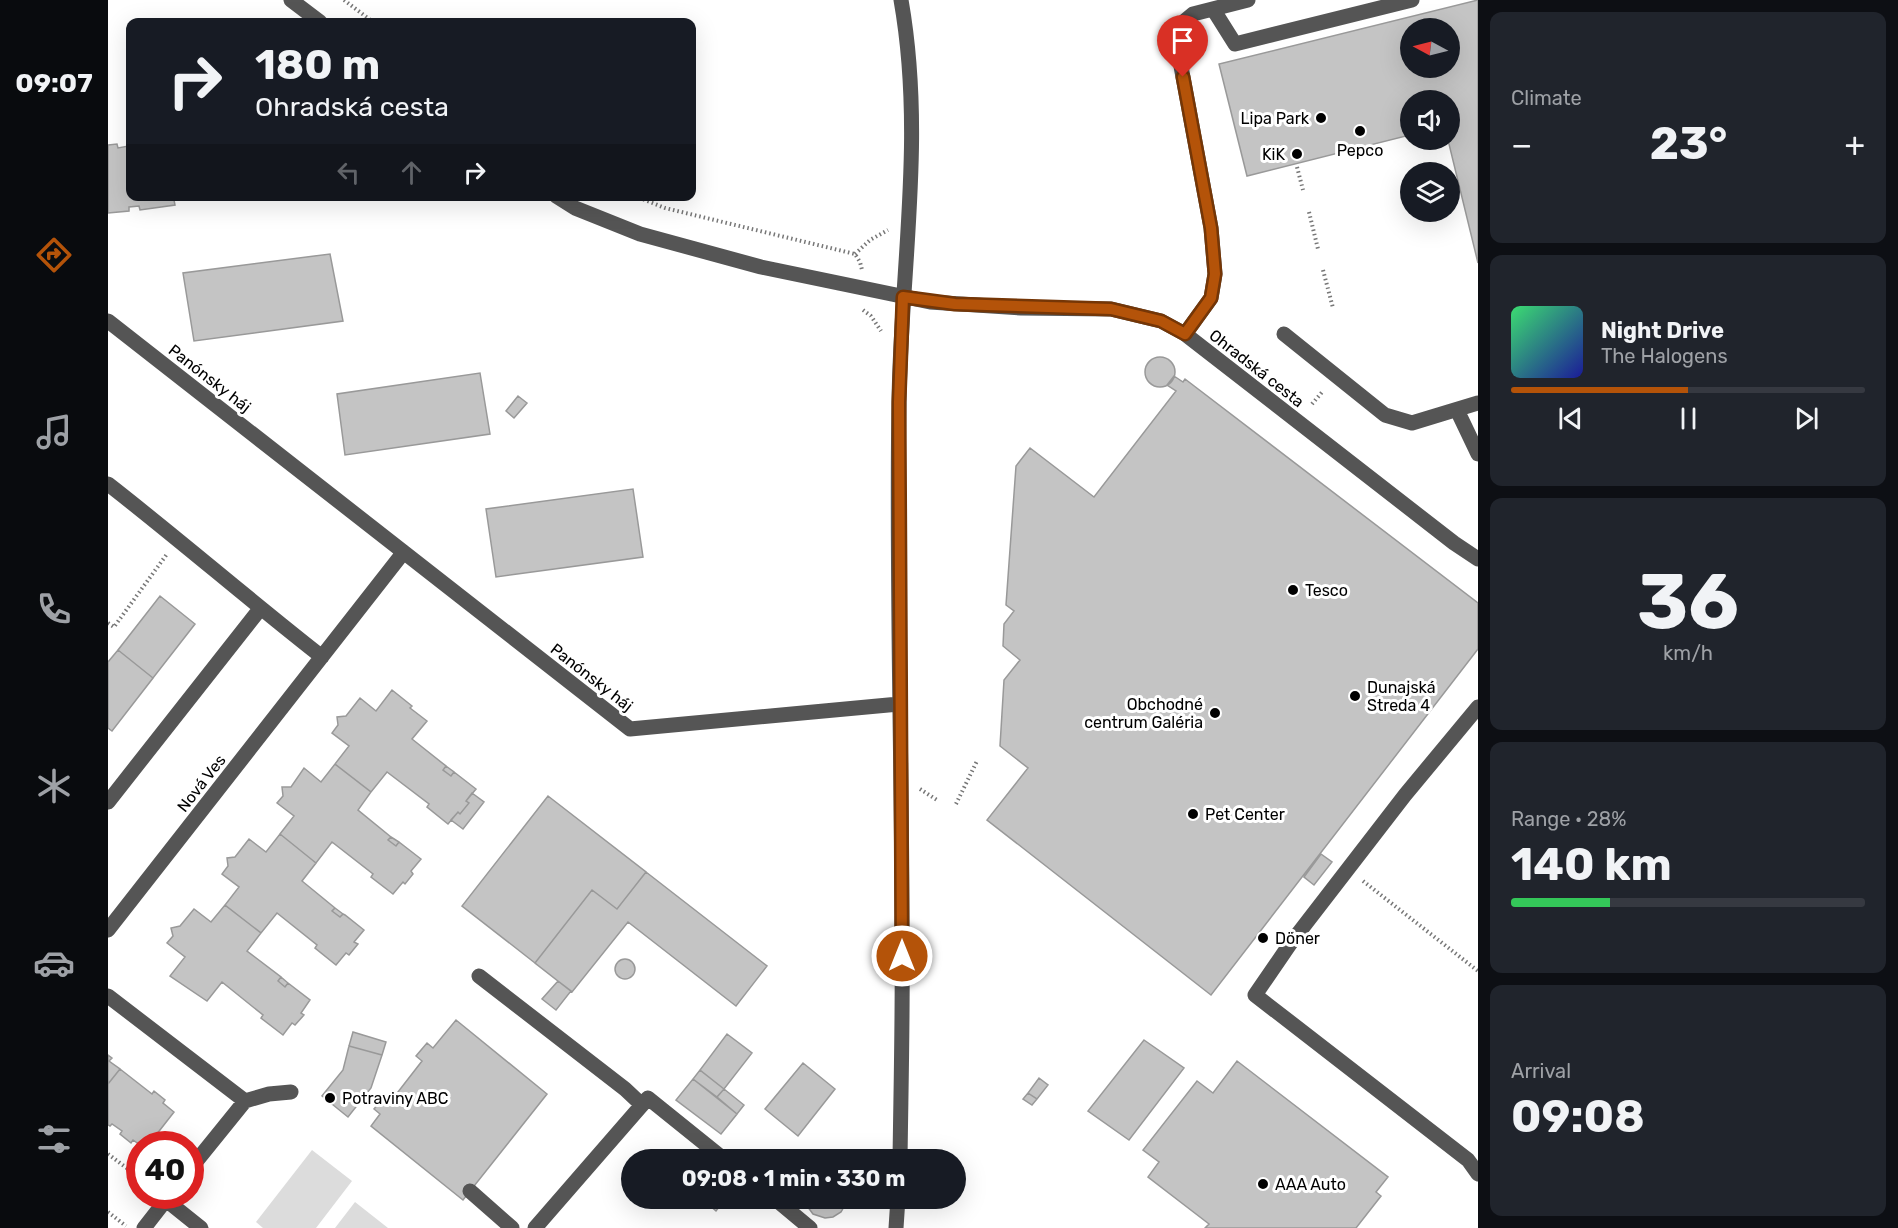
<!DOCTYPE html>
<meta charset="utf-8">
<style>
:root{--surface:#171b24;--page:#20242c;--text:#f1f3f6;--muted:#9ea1a6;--line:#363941;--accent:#b45309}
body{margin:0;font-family:Rubik,sans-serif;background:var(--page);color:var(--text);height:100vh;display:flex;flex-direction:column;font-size:22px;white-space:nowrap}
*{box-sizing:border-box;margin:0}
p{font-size:20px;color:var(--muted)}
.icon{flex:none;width:33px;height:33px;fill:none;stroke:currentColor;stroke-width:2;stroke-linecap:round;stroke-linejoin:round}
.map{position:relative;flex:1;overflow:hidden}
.drawer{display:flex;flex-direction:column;gap:12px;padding:12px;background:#0d0f14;width:420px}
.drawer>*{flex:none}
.banner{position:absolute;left:18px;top:18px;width:570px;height:183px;border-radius:12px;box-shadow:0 6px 24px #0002;background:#171b24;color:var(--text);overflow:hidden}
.needle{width:39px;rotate:277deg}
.controls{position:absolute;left:1292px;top:18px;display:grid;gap:12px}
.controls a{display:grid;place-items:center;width:60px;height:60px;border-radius:50%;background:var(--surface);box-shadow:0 6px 24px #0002;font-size:30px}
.speed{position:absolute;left:18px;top:1131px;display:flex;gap:12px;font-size:30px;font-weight:700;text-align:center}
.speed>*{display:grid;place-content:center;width:78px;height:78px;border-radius:50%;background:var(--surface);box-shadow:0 6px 24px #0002;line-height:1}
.speed .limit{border:9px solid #d22;background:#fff;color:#111}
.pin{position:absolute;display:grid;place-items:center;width:51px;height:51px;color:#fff;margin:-62px -26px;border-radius:50% 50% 50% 0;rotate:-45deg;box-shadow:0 0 6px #0007}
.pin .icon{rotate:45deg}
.me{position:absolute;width:66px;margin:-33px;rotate:0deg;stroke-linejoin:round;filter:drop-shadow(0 0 4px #0008)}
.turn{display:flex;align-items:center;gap:21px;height:126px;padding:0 30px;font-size:27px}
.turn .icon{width:78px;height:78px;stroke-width:2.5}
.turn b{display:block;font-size:42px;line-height:51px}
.lanes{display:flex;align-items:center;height:57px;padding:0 30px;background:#0003;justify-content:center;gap:30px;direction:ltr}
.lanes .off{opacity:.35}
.big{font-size:45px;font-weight:700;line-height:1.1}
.drawer .tile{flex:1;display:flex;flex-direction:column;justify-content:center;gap:9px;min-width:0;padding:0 21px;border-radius:12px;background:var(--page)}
.drawer .dial{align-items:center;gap:0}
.dial b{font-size:78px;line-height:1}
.song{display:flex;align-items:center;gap:18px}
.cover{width:72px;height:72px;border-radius:9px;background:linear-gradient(135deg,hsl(140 70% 55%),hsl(240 70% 35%))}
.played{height:6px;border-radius:3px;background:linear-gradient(90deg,var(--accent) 50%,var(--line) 50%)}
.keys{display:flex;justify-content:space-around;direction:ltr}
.heat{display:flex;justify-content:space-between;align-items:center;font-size:33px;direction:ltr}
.charge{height:9px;border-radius:4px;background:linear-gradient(90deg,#34c759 28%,var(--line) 0)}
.trip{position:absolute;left:513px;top:1149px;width:345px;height:60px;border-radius:30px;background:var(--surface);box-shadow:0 6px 24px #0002;font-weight:700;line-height:60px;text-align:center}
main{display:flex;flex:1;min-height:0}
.tab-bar{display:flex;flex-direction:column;width:108px;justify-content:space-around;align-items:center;background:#090b0e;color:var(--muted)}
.tab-bar .icon{width:42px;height:42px}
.tab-bar .current{color:var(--accent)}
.tab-bar b{font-size:27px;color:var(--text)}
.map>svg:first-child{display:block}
.green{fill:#dcdcdc}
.building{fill:#c4c4c4;stroke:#999;stroke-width:1.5;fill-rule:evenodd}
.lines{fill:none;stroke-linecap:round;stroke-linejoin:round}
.path{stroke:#777;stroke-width:4;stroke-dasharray:1.5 3;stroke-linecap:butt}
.minor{stroke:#555;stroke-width:15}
.route-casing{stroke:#753606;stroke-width:15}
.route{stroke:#b45309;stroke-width:10}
.poi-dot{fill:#000;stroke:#fff;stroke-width:2}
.labels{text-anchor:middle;stroke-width:6;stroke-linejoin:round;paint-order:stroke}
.poi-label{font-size:16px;fill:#000;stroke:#fff;text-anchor:start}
.street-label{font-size:16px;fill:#000;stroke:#fff}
</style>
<main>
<nav class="tab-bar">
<b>09:07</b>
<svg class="icon current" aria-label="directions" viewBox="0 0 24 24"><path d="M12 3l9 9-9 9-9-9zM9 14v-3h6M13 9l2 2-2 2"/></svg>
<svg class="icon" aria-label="music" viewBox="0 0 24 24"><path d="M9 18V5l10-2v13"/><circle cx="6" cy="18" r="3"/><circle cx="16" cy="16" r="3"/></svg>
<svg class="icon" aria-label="phone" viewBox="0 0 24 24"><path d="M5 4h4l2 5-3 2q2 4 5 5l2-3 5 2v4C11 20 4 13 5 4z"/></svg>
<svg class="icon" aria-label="climate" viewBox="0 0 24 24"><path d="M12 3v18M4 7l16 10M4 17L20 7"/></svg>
<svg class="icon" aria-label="car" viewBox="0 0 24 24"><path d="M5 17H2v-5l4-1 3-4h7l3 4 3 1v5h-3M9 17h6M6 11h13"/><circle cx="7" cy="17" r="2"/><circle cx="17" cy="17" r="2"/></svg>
<svg class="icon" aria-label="filters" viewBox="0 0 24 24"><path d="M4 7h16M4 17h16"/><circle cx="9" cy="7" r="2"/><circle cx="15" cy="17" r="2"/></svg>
</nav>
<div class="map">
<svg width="1370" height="1228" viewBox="0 0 1370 1228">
<rect width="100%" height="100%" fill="#fff"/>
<path class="green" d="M204,1150L244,1181L208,1228H155L148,1222Z
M247,1202L280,1228H227Z"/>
<path class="building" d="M1370,0V263L1340,140L1341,100H1302V135L1139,176L1111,64ZM1302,28H1341V68H1302Z
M22,142V196H78V198L66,200L67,205L32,210L31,206L21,207V211L0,213V145L9,144L10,148L21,146L20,143Z
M222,254L235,321L86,341L75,273Z
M1037 372a15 15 0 1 1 30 0a15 15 0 1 1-30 0Z
M372,373L382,434L237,455L229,394Z
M1066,376L1075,382L1077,379L1370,603V649L1103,995L879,820L920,768L892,746L896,680L912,660L895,646L896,624L906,611L898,605L908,466L922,448L986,497L1068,391L1059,385Z
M410,396L419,403L406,418L398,411Z
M525,489L535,557L388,577L378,509Z
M52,596L87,624L45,678L10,650Z
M10,650L45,678L4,731L0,728V662Z
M284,690L304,706L302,708L319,721L304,739L338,766L335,770L343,776L346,772L368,789L358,801L361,803L352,814L350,812L340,824L319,807L321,804L279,772L263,792L227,764L241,746L224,733L230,725L229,717L238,716L252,698L268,711Z
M227,764L263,792L250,810L283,837L280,840L288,846L291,842L313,859L303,871L305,874L297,884L295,882L285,894L263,877L265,874L224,842L208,863L172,834L186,816L169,803L175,796L174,787H183L196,768L213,782Z
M338,766L346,772L343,776L335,770Z
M364,793L376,802L355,829L343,820L350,812L352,814L361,803L358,801Z
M440,796L538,872L509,909L484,890L427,963L354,906Z
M172,834L208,863L194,881L227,908L224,911L232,917L235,914L237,915L256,930L246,942L250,944L241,955L238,953L228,965L207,948L209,945L169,913L153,933L117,905L131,887L114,874L120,866L119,858L127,857L141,839L158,852Z
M283,837L291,842L288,846L280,840Z
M1213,854L1224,862L1206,885L1196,877Z
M538,872L659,966L628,1006L520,922L464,992L427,963L484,890L509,909Z
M117,905L153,933L139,951L173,977L170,981L177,987L180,983L202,1000L193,1013L196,1015L187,1025L184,1023L175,1035L153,1018L155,1015L114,982L99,1001L62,976L77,957L59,943L65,936L63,928L72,926L86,909L103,922Z
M227,908L235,914L232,917L224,911Z
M507 969a10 10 0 1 1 20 0a10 10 0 1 1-20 0Z
M173,977L180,983L177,987L170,981Z
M450,981L463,991L448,1010L434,999Z
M348,1020L439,1094L355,1200L263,1126L272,1114L266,1109L277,1096L283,1101L314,1061L308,1056L319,1043L325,1048Z
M245,1032L278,1042L274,1055L241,1046Z
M619,1034L644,1053L616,1089L592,1070Z
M1036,1040L1076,1068L1021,1140L980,1111Z
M241,1046L274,1055L263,1088L240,1117L214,1096L235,1070Z
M0,1055L4,1058L1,1061L12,1069L0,1084Z
M1129,1061L1280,1177L1268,1192L1273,1196L1248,1228H1097L1101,1224L1040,1177L1051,1162L1035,1150L1089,1081L1105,1093Z
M695,1063L727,1089L690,1136L657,1109Z
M12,1069L44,1094L46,1091L57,1100L55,1103L66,1112L41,1144L32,1145L25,1140L23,1143L12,1134L14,1131L4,1124L2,1126L0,1125V1084Z
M592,1070L616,1089L609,1097L585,1079Z
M931,1078L940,1085L929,1099L920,1093Z
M585,1079L629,1114L613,1134L568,1100Z
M616,1089L636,1105L629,1114L609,1097Z
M920,1093L929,1099L924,1105L915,1099Z
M593,1198H618L608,1211Z
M696,1198H741L733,1212L725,1217L717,1218L705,1214L699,1206Z"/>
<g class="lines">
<path class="path" d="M236,0L265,22
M1189,167L1195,190
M527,196L557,208L747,254L752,262L754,270
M1201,212L1210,249
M747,254L762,240L780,230
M1215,270L1225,308
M755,310L763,316L773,331
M1204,404L1215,391
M0,623L6,627L59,554
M812,789L829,800
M848,804L869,761
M1255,881L1370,971
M0,1154L32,1178
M0,1212L18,1226"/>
<path class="minor" d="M183,0L212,22
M1105,9L1127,44L1304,0
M448,196L467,208L532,234L653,267L822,302L913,308L1003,309L1053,321L1077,334L1346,543L1370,559
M0,321L522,729L791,704
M1077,334L1103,298L1107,274L1103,228L1067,34L1073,24L1085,14L1140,0
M1176,334L1277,415L1304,423L1370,403
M1349,410L1370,454
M0,484C72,540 141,600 214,657
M1370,707L1297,795L1182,944L1147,995L1360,1160L1370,1174
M0,802L152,609
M0,930L295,553
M371,976L517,1089L534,1105
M0,996L137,1101
M137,1101L161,1094L183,1092
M792,1160C793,1084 795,1008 794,932C794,755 788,578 791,401C793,265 817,136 793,0
M82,1169L137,1101
M362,1191L404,1228
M666,1198L702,1228
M58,1200L93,1228
M36,1228L61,1196
M427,1228L540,1098L617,1160
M788,1228L790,1198"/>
</g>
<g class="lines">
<defs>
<path id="route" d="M794,956L791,402L795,297L847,304L1003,309L1053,321L1077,334L1103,298L1107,274L1103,228L1075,77"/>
</defs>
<use href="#route" class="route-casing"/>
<use href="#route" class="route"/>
</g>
<g class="poi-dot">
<circle cx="1213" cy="118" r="6"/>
<circle cx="1252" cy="131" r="6"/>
<circle cx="1189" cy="154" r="6"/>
<circle cx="1185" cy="590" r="6"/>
<circle cx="1247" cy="696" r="6"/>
<circle cx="1107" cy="713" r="6"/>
<circle cx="1085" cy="814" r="6"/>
<circle cx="1155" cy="938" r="6"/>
<circle cx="222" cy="1098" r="6"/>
<circle cx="1155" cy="1184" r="6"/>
</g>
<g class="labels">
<g class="poi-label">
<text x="1201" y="124" text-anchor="end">Lipa Park</text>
<text x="1252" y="156" text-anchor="middle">Pepco</text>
<text x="1177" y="160" text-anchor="end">KiK</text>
<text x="1197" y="596">Tesco</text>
<text x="1259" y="693">Dunajská<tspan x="1259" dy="18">Streda 4</tspan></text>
<text x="1095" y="710" text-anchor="end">Obchodné<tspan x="1095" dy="18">centrum Galéria</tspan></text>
<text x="1097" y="820">Pet Center</text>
<text x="1167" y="944">Döner</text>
<text x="234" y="1104">Potraviny ABC</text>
<text x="1167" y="1190">AAA Auto</text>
</g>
<g class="street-label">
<text transform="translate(1149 368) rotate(38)" y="6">Ohradská cesta</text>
<text transform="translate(102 378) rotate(38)" y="6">Panónsky háj</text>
<text transform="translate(484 677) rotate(38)" y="6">Panónsky háj</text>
<text transform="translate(93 783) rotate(-52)" y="6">Nová Ves</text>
</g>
</g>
</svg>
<div class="controls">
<a><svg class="needle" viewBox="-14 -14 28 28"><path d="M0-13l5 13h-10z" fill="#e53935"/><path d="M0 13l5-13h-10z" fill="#9ea1a6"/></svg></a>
<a><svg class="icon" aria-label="sound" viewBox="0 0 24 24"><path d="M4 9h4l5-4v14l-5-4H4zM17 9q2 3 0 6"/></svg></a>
<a><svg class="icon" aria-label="layers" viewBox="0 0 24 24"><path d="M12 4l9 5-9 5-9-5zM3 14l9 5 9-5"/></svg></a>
</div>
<div class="speed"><div class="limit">40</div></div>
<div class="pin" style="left:1075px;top:77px;background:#d93025"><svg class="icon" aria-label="arrive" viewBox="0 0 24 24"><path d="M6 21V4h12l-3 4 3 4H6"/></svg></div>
<svg class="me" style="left:794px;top:956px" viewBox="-20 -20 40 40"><circle r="17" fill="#b45309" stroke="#fff" stroke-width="3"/><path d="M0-11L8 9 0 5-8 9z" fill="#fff"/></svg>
<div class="trip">09:08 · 1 min · 330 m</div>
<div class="banner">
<div class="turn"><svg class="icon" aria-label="right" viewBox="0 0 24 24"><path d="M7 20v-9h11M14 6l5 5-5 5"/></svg><div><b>180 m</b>Ohradská cesta</div></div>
<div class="lanes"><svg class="icon off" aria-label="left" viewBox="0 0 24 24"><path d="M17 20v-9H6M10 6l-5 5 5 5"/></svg><svg class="icon off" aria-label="ahead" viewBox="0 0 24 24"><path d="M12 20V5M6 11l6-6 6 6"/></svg><svg class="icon" aria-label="right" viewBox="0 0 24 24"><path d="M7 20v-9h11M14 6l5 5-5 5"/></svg></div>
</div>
</div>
<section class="drawer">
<div class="tile"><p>Climate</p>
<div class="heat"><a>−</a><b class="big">23°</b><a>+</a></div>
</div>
<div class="tile">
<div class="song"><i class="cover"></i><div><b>Night Drive</b><p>The Halogens</p></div></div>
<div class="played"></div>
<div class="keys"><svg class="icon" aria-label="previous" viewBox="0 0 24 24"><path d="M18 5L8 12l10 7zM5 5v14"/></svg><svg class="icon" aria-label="pause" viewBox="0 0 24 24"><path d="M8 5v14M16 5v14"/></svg><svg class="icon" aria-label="next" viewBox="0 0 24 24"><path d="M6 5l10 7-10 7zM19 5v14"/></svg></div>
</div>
<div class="tile dial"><b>36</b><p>km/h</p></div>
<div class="tile"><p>Range · 28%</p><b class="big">140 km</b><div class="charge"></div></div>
<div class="tile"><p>Arrival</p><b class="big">09:08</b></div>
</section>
</main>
